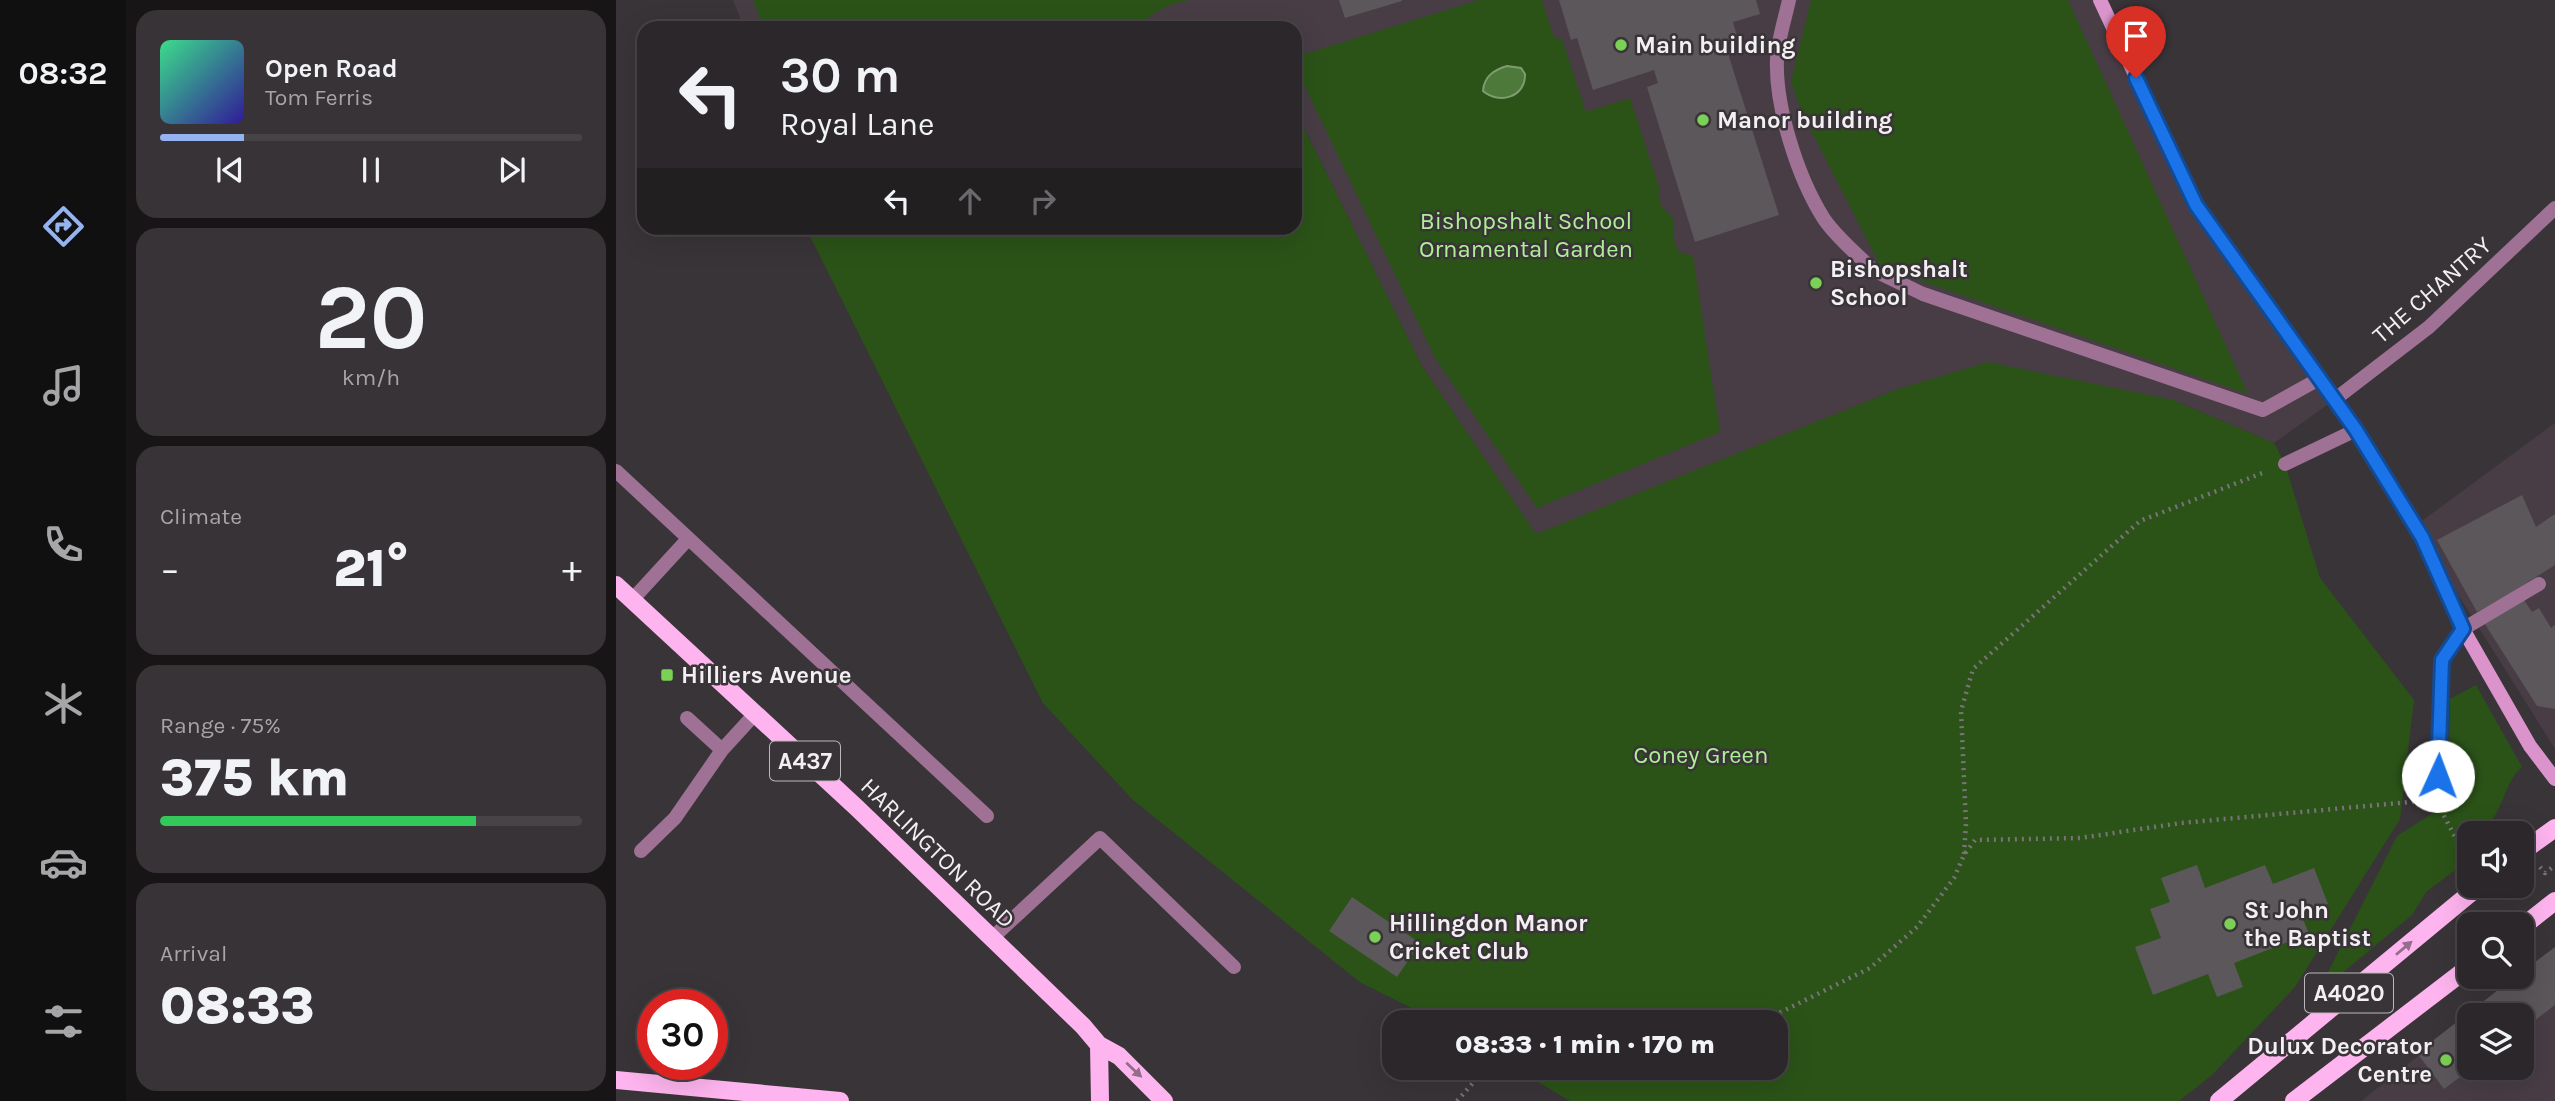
<!DOCTYPE html>
<meta charset="utf-8">
<style>
:root{--surface:#2b272a;--page:#373336;--text:#f1f3f6;--muted:#a6a5a8;--line:#474447;--accent:#95b2f1}
body{margin:0;font-family:Karla,sans-serif;background:var(--page);color:var(--text);height:100vh;display:flex;flex-direction:column;font-size:26px;white-space:nowrap}
*{box-sizing:border-box;margin:0}
p{font-size:23px;color:var(--muted)}
.icon{flex:none;width:38px;height:38px;fill:none;stroke:currentColor;stroke-width:2;stroke-linecap:round;stroke-linejoin:round}
.map{position:relative;flex:1;overflow:hidden}
.drawer{display:flex;flex-direction:column;gap:10px;padding:10px;background:#181517;width:490px}
.drawer>*{flex:none}
.hud{position:absolute;left:21px;top:21px;width:665px;height:214px;border-radius:21px;box-shadow:0 7px 28px #0002,0 0 0 2px var(--line);background:#2b272a;color:var(--text);overflow:hidden}
.controls{position:absolute;left:1841px;top:821px;display:grid;gap:14px}
.controls a{display:grid;place-items:center;width:77px;height:77px;border-radius:14px;background:var(--surface);box-shadow:0 7px 28px #0002,0 0 0 2px var(--line);font-size:35px}
.speed{position:absolute;left:21px;top:989px;display:flex;gap:14px;font-size:35px;font-weight:700;text-align:center}
.speed>*{display:grid;place-content:center;width:91px;height:91px;border-radius:50%;background:var(--surface);box-shadow:0 7px 28px #0002,0 0 0 2px var(--line);line-height:1}
.speed .limit{border:10px solid #d22;background:#fff;color:#111}
.pin{position:absolute;display:grid;place-items:center;width:60px;height:60px;color:#fff;margin:-72px -30px;border-radius:50% 50% 50% 0;rotate:-45deg;box-shadow:0 0 7px #0007}
.pin .icon{rotate:45deg}
.me{position:absolute;width:77px;margin:-38px;rotate:2deg;stroke-linejoin:round;filter:drop-shadow(0 0 5px #0008)}
.turn{display:flex;align-items:center;gap:24px;height:147px;padding:0 28px;font-size:32px}
.turn .icon{width:91px;height:91px;stroke-width:2.5}
.turn b{display:block;font-size:49px;line-height:60px}
.lanes{display:flex;align-items:center;height:66px;padding:0 28px;background:#0003;justify-content:center;gap:35px;direction:ltr}
.lanes .off{opacity:.35}
.big{font-size:52px;font-weight:800;line-height:1.1}
.drawer .tile{flex:1;display:flex;flex-direction:column;justify-content:center;gap:10px;min-width:0;padding:0 24px;border-radius:21px;background:var(--page)}
.drawer .dial{align-items:center;gap:0}
.dial b{font-size:91px;line-height:1}
.song{display:flex;align-items:center;gap:21px}
.cover{width:84px;height:84px;border-radius:10px;background:linear-gradient(135deg,hsl(150 70% 55%),hsl(250 70% 35%))}
.played{height:7px;border-radius:4px;background:linear-gradient(90deg,var(--accent) 20%,var(--line) 20%)}
.keys{display:flex;justify-content:space-around;direction:ltr}
.heat{display:flex;justify-content:space-between;align-items:center;font-size:38px;direction:ltr}
.charge{height:10px;border-radius:5px;background:linear-gradient(90deg,#34c759 75%,var(--line) 0)}
.trip{position:absolute;left:766px;top:1010px;width:406px;height:70px;border-radius:21px;background:var(--surface);box-shadow:0 7px 28px #0002,0 0 0 2px var(--line);font-weight:800;line-height:70px;text-align:center}
main{display:flex;flex:1;min-height:0}
.menu{display:flex;flex-direction:column;width:126px;justify-content:space-around;align-items:center;background:#111011;color:var(--muted)}
.menu .icon{width:49px;height:49px}
.menu .on{color:var(--accent)}
.menu b{font-size:32px;color:var(--text)}
.map>svg:first-child{display:block}
.built{fill:#483d45}
.green{fill:#2b5318}
.water{fill:#4d793a;stroke:#7f9c71;stroke-width:2}
.building{fill:#5c575b}
.lines{fill:none;stroke-linecap:round;stroke-linejoin:round}
.path{stroke:#797478;stroke-width:4.5;stroke-dasharray:2 5;stroke-linecap:butt}
.lane{stroke:#9f7295;stroke-width:14}
.street{stroke:#9f7295;stroke-width:14}
.secondary{stroke:#da93cb;stroke-width:14}
.primary{stroke:#feb4ee;stroke-width:18}
.oneway{fill:#926e8a}
.route-casing{stroke:#114b97;stroke-width:18}
.route{stroke:#1a73e8;stroke-width:12}
.poi-dot{fill:#7bd155;stroke:#393438;stroke-width:2.5}
.labels{text-anchor:middle;stroke-width:5;stroke-linejoin:round;paint-order:stroke}
.shield{fill:#393438;stroke:#bbb7ba;stroke-width:2}
.shield-label{font-size:23px;font-weight:bold;fill:#f3eff2}
.poi-label{font-size:24px;font-weight:bold;fill:#f3eff2;stroke:#393438;text-anchor:start}
.park-label{font-size:24px;fill:#aeee94;stroke:#393438}
.street-label{font-size:24px;fill:#f3eff2;stroke:#393438}
</style>
<main>
<nav class="menu">
<b>08:32</b>
<svg class="icon on" aria-label="directions" viewBox="0 0 24 24"><path d="M12 3l9 9-9 9-9-9zM9 14v-3h6M13 9l2 2-2 2"/></svg>
<svg class="icon" aria-label="music" viewBox="0 0 24 24"><path d="M9 18V5l10-2v13"/><circle cx="6" cy="18" r="3"/><circle cx="16" cy="16" r="3"/></svg>
<svg class="icon" aria-label="phone" viewBox="0 0 24 24"><path d="M5 4h4l2 5-3 2q2 4 5 5l2-3 5 2v4C11 20 4 13 5 4z"/></svg>
<svg class="icon" aria-label="climate" viewBox="0 0 24 24"><path d="M12 3v18M4 7l16 10M4 17L20 7"/></svg>
<svg class="icon" aria-label="car" viewBox="0 0 24 24"><path d="M5 17H2v-5l4-1 3-4h7l3 4 3 1v5h-3M9 17h6M6 11h13"/><circle cx="7" cy="17" r="2"/><circle cx="17" cy="17" r="2"/></svg>
<svg class="icon" aria-label="filters" viewBox="0 0 24 24"><path d="M4 7h16M4 17h16"/><circle cx="9" cy="7" r="2"/><circle cx="15" cy="17" r="2"/></svg>
</nav>
<section class="drawer">
<div class="tile">
<div class="song"><i class="cover"></i><div><b>Open Road</b><p>Tom Ferris</p></div></div>
<div class="played"></div>
<div class="keys"><svg class="icon" aria-label="previous" viewBox="0 0 24 24"><path d="M18 5L8 12l10 7zM5 5v14"/></svg><svg class="icon" aria-label="pause" viewBox="0 0 24 24"><path d="M8 5v14M16 5v14"/></svg><svg class="icon" aria-label="next" viewBox="0 0 24 24"><path d="M6 5l10 7-10 7zM19 5v14"/></svg></div>
</div>
<div class="tile dial"><b>20</b><p>km/h</p></div>
<div class="tile"><p>Climate</p>
<div class="heat"><a>−</a><b class="big">21°</b><a>+</a></div>
</div>
<div class="tile"><p>Range · 75%</p><b class="big">375 km</b><div class="charge"></div></div>
<div class="tile"><p>Arrival</p><b class="big">08:33</b></div>
</section>
<div class="map">
<svg width="1939" height="1101" viewBox="0 0 1939 1101">
<rect width="100%" height="100%" fill="#393438"/>
<path class="built" d="M117,0H1485L1580,205L1718,400L1658,443L1557,400L1282,389L920,535L806,366L679,110V28H128Z
M1939,423V749L1799,526Z
M1939,949V1101H1745L1853,1016V1068H1906V975Z"/>
<path class="green" d="M137,0H573C551,4 536,13 520,28H148Z
M863,0H926L938,37L946,39L970,112L1014,98L1043,187C1040,213 1056,209 1058,223C1059,237 1055,237 1063,252L1077,256L1104,432L921,508L819,358L679,66V57Z
M1195,0H1452L1632,394L1265,267L1187,115L1175,82Z
M679,110L806,366L920,534L1282,389L1372,362L1557,400L1658,443L1669,464L1704,578L1798,700L1784,819L1679,987L1596,1075L1563,1101H954L899,1068H1160V1022H824L745,983L517,800L427,703L190,228H679Z
M1860,685L1906,767C1884,785 1886,833 1853,833L1842,868L1810,892L1796,915L1701,994L1781,836L1836,801L1831,792L1834,699Z"/>
<path class="water" d="M891,66L905,68L909,74C910,97 883,105 867,91C868,76 878,70 891,66Z"/>
<path class="building" d="M723,0H786V1L729,18Z
M943,0H1140L1144,14L1117,22L1122,40L1109,44L1163,215L1079,242L1031,87L1042,83L1038,70L977,90L961,38L955,40Z
M1906,495L1920,527L1939,514V565L1887,598L1861,612L1821,540Z
M1906,597L1916,612L1923,608L1935,628L1939,625V709L1921,706L1867,621Z
M1581,865L1589,888L1649,865L1657,884L1698,868L1712,904L1685,914L1693,934L1618,963L1627,987L1601,997L1592,974L1537,995L1519,947L1545,938L1534,909L1554,902L1545,878Z
M736,897L804,943L781,977L713,931Z
M1939,947V1005L1906,1030V1015H1853V1068H1856L1828,1089L1801,1053L1900,976H1906V972Z"/>
<g class="lines">
<path class="path" d="M1818,797L1846,850L1848,868
M1883,833L1893,827L1896,830
M1348,854L1350,824L1345,711L1357,669L1524,521L1649,472
M1924,867L1929,873L1939,865
M1145,1022L1254,968L1301,927L1338,878L1348,855L1359,840L1464,838L1565,823L1816,800
M841,1101L870,1068"/>
<path class="lane" d="M1173,0C1169,19 1162,39 1161,59C1159,107 1182,178 1208,219C1221,238 1241,254 1257,270
M1669,464L1740,430
M1847,629L1923,584
M71,718L106,750
M25,851L59,818L106,750L138,715"/>
<path class="street" d="M1257,270L1307,294L1647,410L1703,379
M1718,400L1813,327L1939,208
M0,471L371,816
M16,600L72,539
M1822,776L1826,660L1847,629
M375,939L484,838L618,967"/>
<path class="secondary" d="M1484,0L1580,205L1740,430L1806,537L1847,629L1914,746L1939,779"/>
<path class="primary" d="M0,585L241,808L467,1026L483,1045L503,1056L548,1101
M1906,852L1939,828
M1906,927L1939,901
M483,1045L484,1101
M0,1080L224,1101
M1603,1101L1863,886
M1678,1101L1853,967"/>
</g>
<defs><path id="oneway-solid" d="M-6-.8H1V-3.2L6.5 0L1 3.2V.8H-6Z" transform="scale(1.75)"/></defs>
<g class="oneway">
<use href="#oneway-solid" transform="translate(1788 948) rotate(-40)"/>
<use href="#oneway-solid" transform="translate(518 1070) rotate(43)"/>
</g>
<g class="lines">
<defs>
<path id="route" d="M1520,78L1580,205L1740,430L1806,537L1847,629L1826,660L1822,776"/>
</defs>
<use href="#route" class="route-casing"/>
<use href="#route" class="route"/>
</g>
<g class="poi-dot">
<circle cx="1005" cy="45" r="7"/>
<circle cx="1087" cy="120" r="7"/>
<circle cx="1200" cy="283" r="7"/>
<rect x="44" y="668" width="14" height="14" rx="3.5"/>
<circle cx="1614" cy="924" r="7"/>
<circle cx="759" cy="937" r="7"/>
<circle cx="1830" cy="1060" r="7"/>
</g>
<g class="labels">
<g class="shield">
<rect x="154" y="741.5" width="70" height="39" rx="5"/>
<rect x="1689" y="973.5" width="88" height="39" rx="5"/>
</g>
<g class="shield-label">
<text x="189" y="769">A437</text>
<text x="1733" y="1001">A4020</text>
</g>
<g class="poi-label">
<text x="1019" y="53">Main building</text>
<text x="1101" y="128">Manor building</text>
<text x="1214" y="277">Bishopshalt<tspan x="1214" dy="28">School</tspan></text>
<text x="65" y="683">Hilliers Avenue</text>
<text x="1628" y="918">St John<tspan x="1628" dy="28">the Baptist</tspan></text>
<text x="773" y="931">Hillingdon Manor<tspan x="773" dy="28">Cricket Club</tspan></text>
<text x="1816" y="1054" text-anchor="end">Dulux Decorator<tspan x="1816" dy="28">Centre</tspan></text>
</g>
<g class="park-label">
<text x="910" y="229">Bishopshalt School<tspan x="910" dy="28">Ornamental Garden</tspan></text>
<text x="1085" y="763">Coney Green</text>
</g>
<g class="street-label">
<text transform="translate(1816 290) rotate(-41)" y="8">THE CHANTRY</text>
<text transform="translate(322 853) rotate(44)" y="8">HARLINGTON ROAD</text>
</g>
</g>
</svg>
<div class="controls">
<a><svg class="icon" aria-label="sound" viewBox="0 0 24 24"><path d="M4 9h4l5-4v14l-5-4H4zM17 9q2 3 0 6"/></svg></a>
<a><svg class="icon" aria-label="search" viewBox="0 0 24 24"><circle cx="10" cy="10" r="6"/><path d="M15 15l6 6"/></svg></a>
<a><svg class="icon" aria-label="layers" viewBox="0 0 24 24"><path d="M12 4l9 5-9 5-9-5zM3 14l9 5 9-5"/></svg></a>
</div>
<div class="speed"><div class="limit">30</div></div>
<div class="pin" style="left:1520px;top:78px;background:#d93025"><svg class="icon" aria-label="arrive" viewBox="0 0 24 24"><path d="M6 21V4h12l-3 4 3 4H6"/></svg></div>
<svg class="me" style="left:1822px;top:776px" viewBox="-20 -20 40 40"><circle r="19" fill="#fff"/><path d="M0-13L10 11 0 6-10 11z" fill="#1a73e8"/></svg>
<div class="trip">08:33 · 1 min · 170 m</div>
<div class="hud">
<div class="turn"><svg class="icon" aria-label="left" viewBox="0 0 24 24"><path d="M17 20v-9H6M10 6l-5 5 5 5"/></svg><div><b>30 m</b>Royal Lane</div></div>
<div class="lanes"><svg class="icon" aria-label="left" viewBox="0 0 24 24"><path d="M17 20v-9H6M10 6l-5 5 5 5"/></svg><svg class="icon off" aria-label="ahead" viewBox="0 0 24 24"><path d="M12 20V5M6 11l6-6 6 6"/></svg><svg class="icon off" aria-label="right" viewBox="0 0 24 24"><path d="M7 20v-9h11M14 6l5 5-5 5"/></svg></div>
</div>
</div>
</main>
